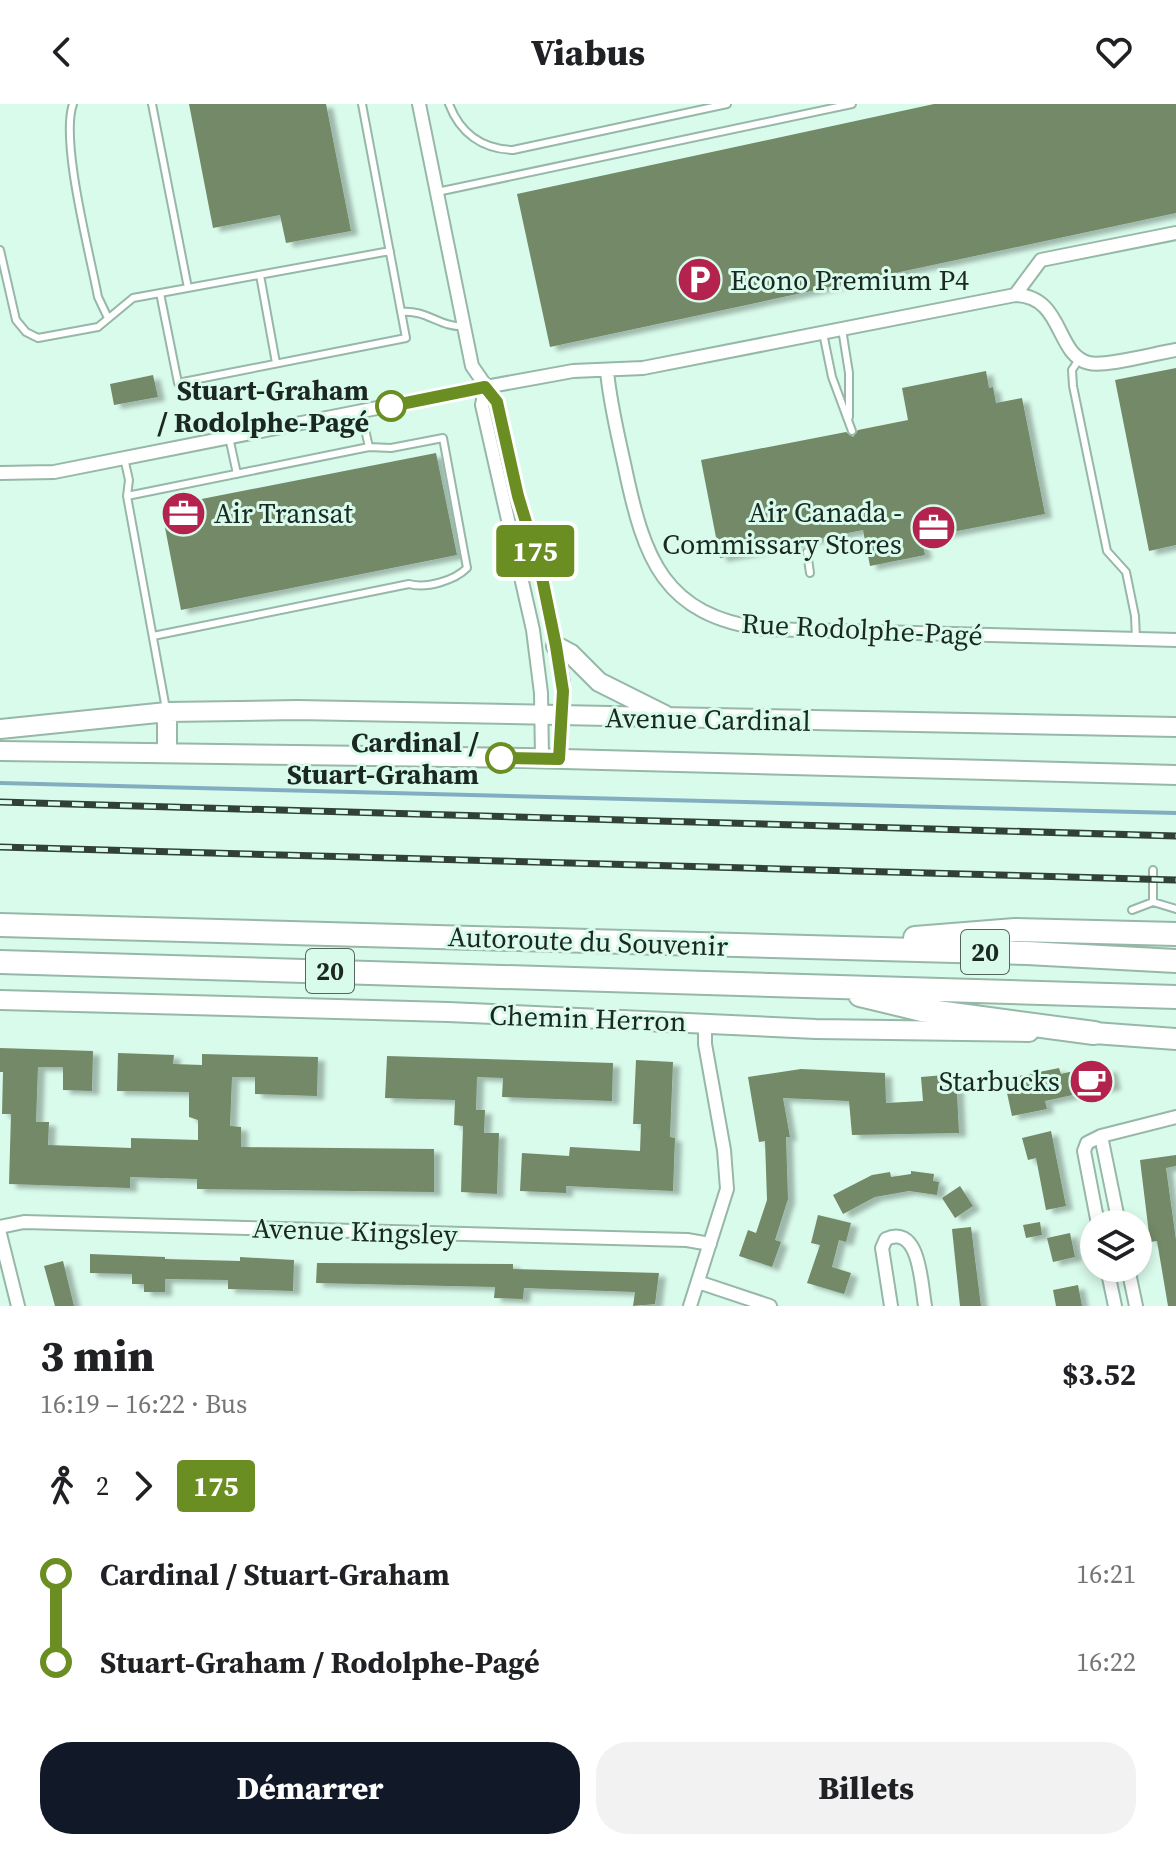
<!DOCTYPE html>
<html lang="fr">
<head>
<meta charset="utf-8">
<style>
	body { margin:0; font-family:"Source Serif 4",serif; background:#f2f2f2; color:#202124; height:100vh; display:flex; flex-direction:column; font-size:30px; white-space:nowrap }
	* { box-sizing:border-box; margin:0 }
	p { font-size:26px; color:#757577 }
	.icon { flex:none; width:44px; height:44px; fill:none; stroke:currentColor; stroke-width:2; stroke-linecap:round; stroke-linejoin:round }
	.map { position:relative; height:1202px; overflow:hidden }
	.details { display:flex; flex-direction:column; background:#fff; flex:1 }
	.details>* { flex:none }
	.badge { padding:0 16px; border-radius:6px; font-size:28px; line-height:52px }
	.buttons { position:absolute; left:1080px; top:1106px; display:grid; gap:16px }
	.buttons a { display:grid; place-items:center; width:72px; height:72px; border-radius:50%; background:#fff; box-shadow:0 4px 12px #0003; font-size:40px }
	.map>.badge { position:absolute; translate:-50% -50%; box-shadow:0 0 0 4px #fff }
	.legs { display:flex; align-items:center; gap:12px; height:88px; padding:0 40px; font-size:26px }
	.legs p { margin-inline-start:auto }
	.headline { display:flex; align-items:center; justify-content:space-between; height:136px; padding:0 40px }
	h1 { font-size:44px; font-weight:800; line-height:60px }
	.action { display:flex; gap:16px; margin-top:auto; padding:16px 40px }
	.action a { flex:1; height:92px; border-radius:32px; background:#111827; color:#fff; font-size:32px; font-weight:800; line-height:92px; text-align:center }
	.action a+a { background:#f2f2f2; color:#202124 }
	ul { padding:0 40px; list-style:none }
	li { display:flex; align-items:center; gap:28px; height:88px; font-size:30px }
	li i { display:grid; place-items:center; width:12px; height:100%; margin:0 10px; background:currentColor }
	li i::after { content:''; width:20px; height:20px; margin:-10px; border:6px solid; border-radius:50%; background:#fff }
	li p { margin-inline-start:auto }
	li:first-child i { background:linear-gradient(#0000 50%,currentColor 0) }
	li:last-child i { background:linear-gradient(currentColor 50%,#0000 0) }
	header { display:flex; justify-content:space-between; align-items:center; height:104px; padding:0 40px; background:#fff; font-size:36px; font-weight:800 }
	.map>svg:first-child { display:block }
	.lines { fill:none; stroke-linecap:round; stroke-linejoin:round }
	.stream { stroke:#83aec2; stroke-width:4 }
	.building { fill:#738968; filter:url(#shadow) }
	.service-casing { stroke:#97b7a8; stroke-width:10 }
	.minor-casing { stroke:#97b7a8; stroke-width:16 }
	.secondary-casing { stroke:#97b7a8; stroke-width:22 }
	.primary-casing { stroke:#97b7a8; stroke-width:24 }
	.motorway-casing { stroke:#97b7a8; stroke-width:26 }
	.service { stroke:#fff; stroke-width:6 }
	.minor { stroke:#fff; stroke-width:12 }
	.secondary { stroke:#fff; stroke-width:18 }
	.primary { stroke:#fff; stroke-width:20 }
	.motorway { stroke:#fff; stroke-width:22 }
	.rail-casing { stroke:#314039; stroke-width:7 }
	.rail { stroke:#d9fbeb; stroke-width:4; stroke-dasharray:12; stroke-linecap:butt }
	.line-1-casing { stroke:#fff; stroke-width:18 }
	.line-1 { stroke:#6b8e23; stroke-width:12 }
	.stop-1-dot { fill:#fff; stroke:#6b8e23; stroke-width:4 }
	.labels { text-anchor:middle; stroke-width:6; stroke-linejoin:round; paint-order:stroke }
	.shield { fill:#d9fbeb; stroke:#54675e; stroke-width:2 }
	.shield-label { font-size:26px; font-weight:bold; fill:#1b2722 }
	.poi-label { font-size:28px; fill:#1b2722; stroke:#d9fbeb; text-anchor:start }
	.stop-label { font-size:28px; font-weight:bold; fill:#1b2722; stroke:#d9fbeb; text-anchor:end }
	.street-label { font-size:28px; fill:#1b2722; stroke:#d9fbeb }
</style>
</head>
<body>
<header><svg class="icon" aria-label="back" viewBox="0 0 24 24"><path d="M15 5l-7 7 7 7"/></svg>Viabus<svg class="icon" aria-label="heart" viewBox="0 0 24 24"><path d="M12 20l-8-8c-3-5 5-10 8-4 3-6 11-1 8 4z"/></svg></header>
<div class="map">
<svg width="1176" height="1202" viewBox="0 0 1176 1202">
	<defs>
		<filter id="shadow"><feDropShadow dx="7" dy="4" stdDeviation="2" flood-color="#0004"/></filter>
	</defs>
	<rect width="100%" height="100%" fill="#d9fbeb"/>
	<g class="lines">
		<path class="stream" d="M 0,679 L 1176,709"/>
	</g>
	<path class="building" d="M 189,0 L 326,0 L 351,127 L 286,139 L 280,111 L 213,124 Z
		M 934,0 L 1176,0 L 1176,109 L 550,243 L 517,90 Z
		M 1176,264 L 1176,441 L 1149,447 L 1115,276 Z
		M 986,267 L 989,284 L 993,283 L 996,299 L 1022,294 L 1045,410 L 921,434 L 925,451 L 870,462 L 863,426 L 720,454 L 701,356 L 846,328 L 853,333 L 858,326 L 908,316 L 902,284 Z
		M 153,271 L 158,293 L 114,301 L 110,280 Z
		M 436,349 L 457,451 L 181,506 L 161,403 Z
		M 0,944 L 93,947 L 92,987 L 63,986 L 63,963 L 38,963 L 36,1018 L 49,1018 L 48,1041 L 131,1044 L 131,1034 L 198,1036 L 198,1016 L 189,1013 L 189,988 L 117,987 L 118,949 L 174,951 L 173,960 L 202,961 L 202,950 L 318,953 L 317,992 L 255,990 L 255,973 L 232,973 L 230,1022 L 241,1023 L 241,1043 L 434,1045 L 434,1088 L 197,1085 L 197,1075 L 130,1073 L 130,1084 L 9,1080 L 11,1010 L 2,1010 L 3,968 L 0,968 Z
		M 387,952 L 613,959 L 612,997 L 502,993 L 503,974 L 477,973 L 476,1006 L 485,1006 L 484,1029 L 499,1029 L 497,1090 L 461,1088 L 463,1022 L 454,1021 L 455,996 L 385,994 Z
		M 636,956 L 673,958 L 670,1033 L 675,1034 L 673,1087 L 566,1082 L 566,1089 L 520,1087 L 522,1049 L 569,1052 L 570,1043 L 640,1047 L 641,1020 L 633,1020 Z
		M 1095,962 L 1096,967 L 1110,964 L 1114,982 L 1045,997 L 1047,1005 L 1012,1012 L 1004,975 L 1059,964 L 1061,970 Z
		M 801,965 L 885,969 L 886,999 L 923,997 L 921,973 L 956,970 L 959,1029 L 852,1031 L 849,997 L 783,994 L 790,1033 L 786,1033 L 788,1095 L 775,1136 L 781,1138 L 772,1163 L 739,1152 L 748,1126 L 756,1129 L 767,1096 L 765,1037 L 759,1038 L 748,973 Z
		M 1051,1027 L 1066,1102 L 1046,1106 L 1036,1054 L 1028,1056 L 1022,1034 Z
		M 1176,1051 L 1176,1062 L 1166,1064 L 1176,1136 L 1176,1202 L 1168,1202 L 1157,1137 L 1150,1138 L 1140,1056 Z
		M 911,1067 L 934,1070 L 933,1077 L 939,1078 L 937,1091 L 909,1087 L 875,1093 L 843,1110 L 833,1091 L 872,1071 L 890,1068 L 891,1073 L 911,1070 Z
		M 960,1082 L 973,1102 L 955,1114 L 942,1094 Z
		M 818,1111 L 851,1119 L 846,1138 L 839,1136 L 832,1163 L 851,1169 L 844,1190 L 807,1179 L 820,1141 L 811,1139 Z
		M 1040,1118 L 1042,1131 L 1026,1134 L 1023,1121 Z
		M 971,1123 L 981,1202 L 960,1202 L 952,1125 Z
		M 1070,1129 L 1075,1153 L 1053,1158 L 1047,1134 Z
		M 90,1150 L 165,1153 L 165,1155 L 240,1157 L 240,1153 L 294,1156 L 293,1187 L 228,1185 L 228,1176 L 165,1175 L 165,1188 L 144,1188 L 144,1180 L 132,1180 L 132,1170 L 90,1169 Z
		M 63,1157 L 74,1202 L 55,1202 L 44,1162 Z
		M 317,1159 L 513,1160 L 513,1165 L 659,1169 L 655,1200 L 633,1202 L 635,1188 L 524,1184 L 523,1195 L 494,1194 L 495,1183 L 316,1179 Z
		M 1078,1181 L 1082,1202 L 1056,1202 L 1053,1186 Z"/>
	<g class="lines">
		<defs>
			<path id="service" d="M 73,0 C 60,37 90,150 98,193 L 108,214
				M 152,0 L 188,184
				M 449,0 C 460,29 482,45 513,46 L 727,0
				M 437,88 L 852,0
				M 0,146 L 16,216 L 26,228 L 38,234 L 98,223 L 133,194 L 390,147
				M 260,171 L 276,259
				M 160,189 L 178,279 L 406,234 L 362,0
				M 401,208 C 426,205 441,224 463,222
				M 842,225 L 849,269 L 849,313
				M 823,229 L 832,273 L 852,327
				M 1080,254 L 1072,266 L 1073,282 L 1107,447 L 1126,468 L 1135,512 L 1136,535
				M 229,333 L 237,370
				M 124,354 L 129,376 L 127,392 L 166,605
				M 127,392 L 369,343 L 361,308
				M 807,448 L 810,469
				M 153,532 L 409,480 C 427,485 455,476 467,464 L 443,334 L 391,344 L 369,343
				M 1153,766 L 1153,798
				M 1132,806 L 1153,798 L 1176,805"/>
			<path id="minor" d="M 419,0 L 472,262 L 497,298 L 518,392 L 544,481 L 563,578 L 559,655
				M 1015,191 L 1041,156 L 1176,129
				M 607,267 C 610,300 618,331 625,364 C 644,454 663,512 765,525 L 1176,536
				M 485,283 L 482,301 L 533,526 L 541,589 L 542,655
				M 0,369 L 54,368 L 458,288 L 573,267 L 643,264 L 1015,191 C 1064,192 1055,251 1089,259 C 1106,263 1156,249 1176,246
				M 1101,1032 L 1119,1120
				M 1098,1120 L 1084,1047 L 1087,1039 L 1101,1032 L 1176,1013
				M 0,1123 L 24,1118 L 687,1136 L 710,1140
				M 0,1130 L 18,1202
				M 1107,1164 L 1115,1202
				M 1128,1164 L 1136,1202
				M 698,1178 L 770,1202
				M 690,1202 L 727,1085 L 724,1046 L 705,940 L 705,919
				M 891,1202 L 882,1144 L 886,1135 C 920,1120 921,1179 925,1202"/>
			<path id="secondary" d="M 556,542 L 571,550 L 599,578 L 665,611
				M 167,608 L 167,648
				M 0,625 L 167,608 L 297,606 L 1176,623
				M 0,647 L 526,654 L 1176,671
				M 0,896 L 448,908 L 816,925 L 1029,928"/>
			<path id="primary" d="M 1094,929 L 1176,935"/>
			<path id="motorway" d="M 0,821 L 1027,849 L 1176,857
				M 915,834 L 1015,826 L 1176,830
				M 0,858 L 1176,893
				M 860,891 L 922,906 L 1094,929"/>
		</defs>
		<use href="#service" class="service-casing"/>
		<use href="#minor" class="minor-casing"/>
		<use href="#secondary" class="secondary-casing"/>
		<use href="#primary" class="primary-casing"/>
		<use href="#motorway" class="motorway-casing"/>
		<use href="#service" class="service"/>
		<use href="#minor" class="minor"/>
		<use href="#secondary" class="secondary"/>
		<use href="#primary" class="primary"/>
		<use href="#motorway" class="motorway"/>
		<defs>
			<path id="rail" d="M 0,698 L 1176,732
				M 0,743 L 1176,776"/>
		</defs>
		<use href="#rail" class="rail-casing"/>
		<use href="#rail" class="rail"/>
	</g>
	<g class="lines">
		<defs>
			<path id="line-1" d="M 391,302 L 485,283 L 497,298 L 518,392 L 540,464 L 556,542 L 563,587 L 559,655 L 501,654"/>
		</defs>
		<use href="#line-1" class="line-1-casing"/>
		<use href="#line-1" class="line-1"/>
	</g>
	<defs>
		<symbol id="parking-disc" viewBox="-11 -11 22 22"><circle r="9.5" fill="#b4234d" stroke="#d9fbeb"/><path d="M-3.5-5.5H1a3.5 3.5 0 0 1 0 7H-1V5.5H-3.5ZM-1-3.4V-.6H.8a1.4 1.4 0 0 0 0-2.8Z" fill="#fff"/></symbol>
		<symbol id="office-disc" viewBox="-11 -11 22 22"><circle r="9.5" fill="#b4234d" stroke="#d9fbeb"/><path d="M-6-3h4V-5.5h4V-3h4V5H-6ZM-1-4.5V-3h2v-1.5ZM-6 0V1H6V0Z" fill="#fff"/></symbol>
		<symbol id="cafe-disc" viewBox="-11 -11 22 22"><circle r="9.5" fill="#b4234d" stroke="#d9fbeb"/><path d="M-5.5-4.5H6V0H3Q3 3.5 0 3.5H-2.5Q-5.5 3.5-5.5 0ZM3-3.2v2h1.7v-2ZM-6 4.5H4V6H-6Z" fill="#fff"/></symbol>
	</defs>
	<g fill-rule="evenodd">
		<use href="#parking-disc" x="674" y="150" width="51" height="51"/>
		<use href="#office-disc" x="158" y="384" width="51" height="51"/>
		<use href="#office-disc" x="908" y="398" width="51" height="51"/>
		<use href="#cafe-disc" x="1066" y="952" width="51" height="51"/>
	</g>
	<g class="stop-1-dot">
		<circle cx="391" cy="302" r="14"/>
		<circle cx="501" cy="654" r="14"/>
	</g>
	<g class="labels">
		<g class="shield">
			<rect x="961" y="826" width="48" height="44" rx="6"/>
			<rect x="306" y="845" width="48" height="44" rx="6"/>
		</g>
		<g class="shield-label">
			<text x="985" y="857">20</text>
			<text x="330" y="876">20</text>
		</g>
		<g class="poi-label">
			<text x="730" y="186">Econo Premium P4</text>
			<text x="902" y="418" text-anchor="end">Air Canada -<tspan x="902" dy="32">Commissary Stores</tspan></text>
			<text x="214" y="419">Air Transat</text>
			<text x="1060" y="987" text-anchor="end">Starbucks</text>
		</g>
		<g class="stop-label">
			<text x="369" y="296">Stuart-Graham<tspan x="369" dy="32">/ Rodolphe-Pagé</tspan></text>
			<text x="479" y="648">Cardinal /<tspan x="479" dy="32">Stuart-Graham</tspan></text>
		</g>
		<g class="street-label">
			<text transform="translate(862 525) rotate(3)" y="10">Rue Rodolphe-Pagé</text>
			<text transform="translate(708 615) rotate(1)" y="10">Avenue Cardinal</text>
			<text transform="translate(588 837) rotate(2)" y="10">Autoroute du Souvenir</text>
			<text transform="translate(588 914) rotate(2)" y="10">Chemin Herron</text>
			<text transform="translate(355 1127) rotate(2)" y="10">Avenue Kingsley</text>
		</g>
	</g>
</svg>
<div class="buttons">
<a><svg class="icon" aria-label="layers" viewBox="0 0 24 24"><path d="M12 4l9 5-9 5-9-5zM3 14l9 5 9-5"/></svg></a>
</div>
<b class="badge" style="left:535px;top:447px;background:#6b8e23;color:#fff">175</b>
</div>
<section class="details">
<div class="headline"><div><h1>3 min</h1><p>16:19 – 16:22 · Bus</p></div><b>$3.52</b></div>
<div class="legs"><svg class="icon" aria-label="walk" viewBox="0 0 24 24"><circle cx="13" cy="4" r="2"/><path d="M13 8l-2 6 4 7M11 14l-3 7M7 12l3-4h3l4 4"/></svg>2<svg class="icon" aria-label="forward" viewBox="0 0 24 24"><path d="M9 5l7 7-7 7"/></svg><b class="badge" style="background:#6b8e23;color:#fff">175</b></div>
<ul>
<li><i style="color:#6b8e23"></i><b>Cardinal / Stuart-Graham</b><p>16:21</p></li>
<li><i style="color:#6b8e23"></i><b>Stuart-Graham / Rodolphe-Pagé</b><p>16:22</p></li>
</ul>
<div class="action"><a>Démarrer</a><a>Billets</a></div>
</section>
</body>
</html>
